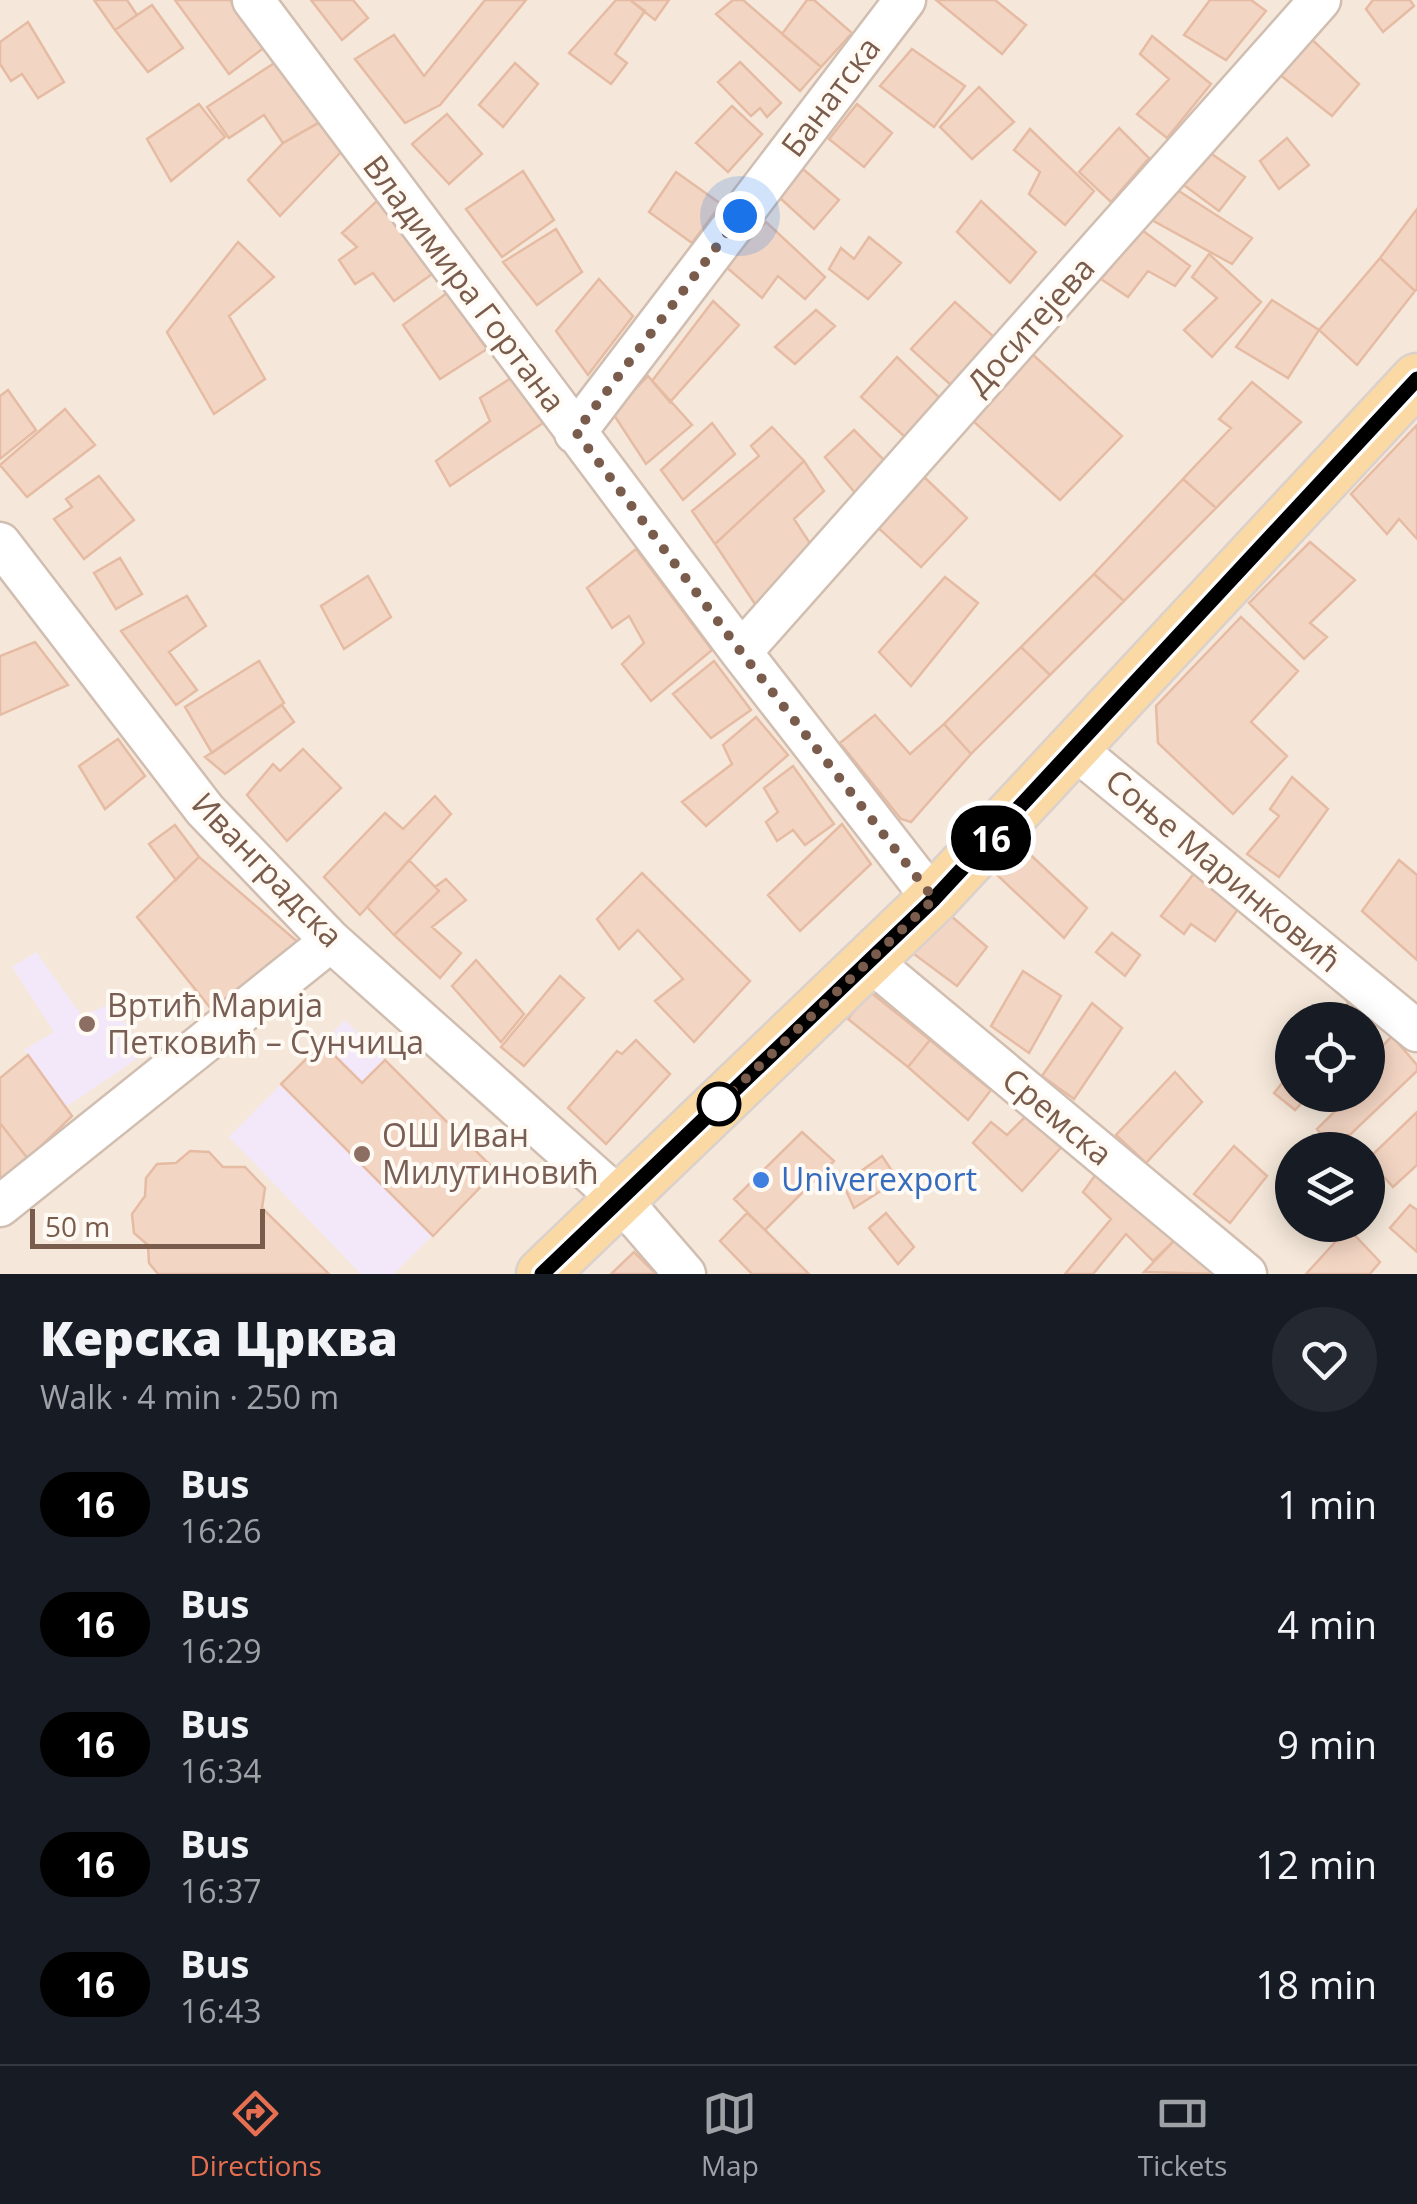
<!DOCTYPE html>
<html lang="en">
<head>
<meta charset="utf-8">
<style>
	body { margin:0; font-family:"Open Sans",sans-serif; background:#242831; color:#f1f3f6; height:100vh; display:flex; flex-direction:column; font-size:38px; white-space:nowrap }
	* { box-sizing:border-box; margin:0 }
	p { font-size:32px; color:#9ea1a6 }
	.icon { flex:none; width:55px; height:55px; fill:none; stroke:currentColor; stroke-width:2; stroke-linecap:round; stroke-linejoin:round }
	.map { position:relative; height:1274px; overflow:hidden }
	.sheet { display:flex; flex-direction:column; background:#171b24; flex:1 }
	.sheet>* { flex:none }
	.badge { padding:0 20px; border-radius:32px; font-size:35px; line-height:65px }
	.tools { position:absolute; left:1275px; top:1002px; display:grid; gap:20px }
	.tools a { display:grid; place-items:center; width:110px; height:110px; border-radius:50%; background:#171b24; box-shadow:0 5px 25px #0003; font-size:50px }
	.scale { position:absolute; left:30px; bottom:25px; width:235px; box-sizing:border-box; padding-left:10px; border:5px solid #7a5c4d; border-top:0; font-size:28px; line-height:35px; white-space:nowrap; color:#7a5c4d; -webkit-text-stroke:8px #fffaf3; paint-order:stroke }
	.you { position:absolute; width:50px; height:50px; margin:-25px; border:8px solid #fff; border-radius:50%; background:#1a73e8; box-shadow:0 0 0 15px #1a73e833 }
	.map>.badge { position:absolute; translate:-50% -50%; box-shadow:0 0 0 5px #fff }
	.round { display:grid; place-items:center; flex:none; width:105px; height:105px; border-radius:52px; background:#242831 }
	.overview { display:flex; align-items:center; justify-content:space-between; height:170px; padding:0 40px }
	h1 { font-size:48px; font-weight:800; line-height:75px }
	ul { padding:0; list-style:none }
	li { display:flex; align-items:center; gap:30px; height:120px; padding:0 40px }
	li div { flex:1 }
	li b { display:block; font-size:38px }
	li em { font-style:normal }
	li .badge { min-width:110px; font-weight:700; text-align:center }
	.menu { display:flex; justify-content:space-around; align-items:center; height:140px; border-top:2px solid #363941; background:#171b24; font-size:28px; color:#9ea1a6 }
	.menu a { display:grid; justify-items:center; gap:5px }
	.menu .current { color:#e76f51 }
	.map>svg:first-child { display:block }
	.residential { fill:#f5e8da; fill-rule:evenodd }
	.education { fill:#f3e8fa }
	.building { fill:#f3d5c3; stroke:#e6bba3; stroke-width:2.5 }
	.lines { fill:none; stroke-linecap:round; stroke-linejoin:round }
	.minor-casing { stroke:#d1beb0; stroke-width:45 }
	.major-casing { stroke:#dad1cd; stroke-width:55 }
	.minor { stroke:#fff; stroke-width:40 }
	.major { stroke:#fbd9a5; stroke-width:50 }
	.line-casing { stroke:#fff; stroke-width:22 }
	.line { stroke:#000; stroke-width:15 }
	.walk { stroke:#7a5c4d; stroke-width:10; stroke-dasharray:0 18 }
	.education-dot { fill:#8d6e63; stroke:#fffaf3; stroke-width:4 }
	.stop-dot { fill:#fff; stroke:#000; stroke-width:5 }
	.shop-dot { fill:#3f7fe0; stroke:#fffaf3; stroke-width:4 }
	.labels { text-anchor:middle; stroke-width:8; stroke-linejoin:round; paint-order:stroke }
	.street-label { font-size:32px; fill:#7a5c4d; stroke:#fffaf3 }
	.education-label { font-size:32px; fill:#785e54; stroke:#fffaf3; text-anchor:start }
	.shop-label { font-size:32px; fill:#366cbe; stroke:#fffaf3; text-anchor:start }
</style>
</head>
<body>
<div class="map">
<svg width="1417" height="1274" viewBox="0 0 1417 1274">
	<rect width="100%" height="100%" fill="#fdf6ec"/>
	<path class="residential" d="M 0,0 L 1417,0 L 1417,1274 L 0,1274 ZM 1292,1020 L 1368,1020 L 1368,1095 L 1292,1095 ZM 1292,1150 L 1368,1150 L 1368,1225 L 1292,1225 Z"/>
	<path class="education" d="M 36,952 L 82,1016 L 112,1003 L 145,1053 L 66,1107 L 24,1050 L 54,1032 L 12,967 Z
		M 345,1020 L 496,1171 L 394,1274 L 361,1274 L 229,1137 Z"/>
	<path class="building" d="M 94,0 L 127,0 L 137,15 L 115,30 Z
		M 175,0 L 230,0 L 265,47 L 229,74 Z
		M 311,0 L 353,0 L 368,18 L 342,40 Z
		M 485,0 L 526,0 L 440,105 L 405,123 L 355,59 L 394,35 L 424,76 Z
		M 616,0 L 630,0 L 645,11 L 615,54 L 627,63 L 611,84 L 569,53 Z
		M 630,0 L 669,0 L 655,20 Z
		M 733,0 L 743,0 L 821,67 L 800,91 L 716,14 Z
		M 807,0 L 814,0 L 852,33 L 821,67 L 782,34 Z
		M 936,0 L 995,0 L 1026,25 L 1002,54 Z
		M 1210,0 L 1251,0 L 1266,11 L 1226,60 L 1184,35 Z
		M 1373,0 L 1410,0 L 1414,6 L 1383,32 L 1366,9 Z
		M 152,5 L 183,48 L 148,72 L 115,30 Z
		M 28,22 L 64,82 L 38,98 L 22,74 L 11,81 L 0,64 L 0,42 Z
		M 1303,31 L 1359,84 L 1332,116 L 1270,67 Z
		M 1152,36 L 1211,84 L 1167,138 L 1137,114 L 1169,79 L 1140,54 Z
		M 912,49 L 965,86 L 934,127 L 880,86 Z
		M 276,62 L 320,122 L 283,143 L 264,115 L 229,138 L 207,107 Z
		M 740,62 L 781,103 L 767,117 L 760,108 L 751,116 L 718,82 Z
		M 515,63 L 538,84 L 503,127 L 479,105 Z
		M 979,87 L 1014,122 L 972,159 L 940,127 Z
		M 199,104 L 225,137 L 171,181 L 147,139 Z
		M 857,104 L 892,133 L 864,167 L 829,139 Z
		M 732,106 L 762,134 L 728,172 L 696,143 Z
		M 447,114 L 482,154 L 449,184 L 412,144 Z
		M 320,122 L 342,151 L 280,216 L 248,180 L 283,143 Z
		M 1119,128 L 1149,158 L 1111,202 L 1079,172 Z
		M 1030,129 L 1094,191 L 1065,225 L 1029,194 L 1040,172 L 1014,150 Z
		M 1287,138 L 1309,165 L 1279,189 L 1260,161 Z
		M 1206,150 L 1245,177 L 1219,211 L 1181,183 Z
		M 803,169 L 839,200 L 814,229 L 780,198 Z
		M 523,171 L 554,220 L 502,257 L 466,209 Z
		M 676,172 L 721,204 L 692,243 L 649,212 Z
		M 1171,186 L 1252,238 L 1232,264 L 1150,219 Z
		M 377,201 L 435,272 L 394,301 L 373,273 L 355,284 L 339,260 L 357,247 L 342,233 Z
		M 981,201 L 1036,252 L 1010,283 L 957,232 Z
		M 1417,209 L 1417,289 L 1415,291 L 1380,258 Z
		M 766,222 L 825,277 L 805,299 L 778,276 L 762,298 L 725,266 Z
		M 556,229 L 582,272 L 537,305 L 503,262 Z
		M 1142,230 L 1190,266 L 1175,286 L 1148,271 L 1128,297 L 1101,279 Z
		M 869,237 L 901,263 L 868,299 L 829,269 L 841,248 L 854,259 Z
		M 238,242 L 274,277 L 229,316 L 265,379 L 214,414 L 167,332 Z
		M 1209,254 L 1261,302 L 1212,357 L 1184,330 L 1217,298 L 1192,277 Z
		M 1380,258 L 1415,291 L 1357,365 L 1319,330 Z
		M 599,279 L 633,316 L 588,375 L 556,331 Z
		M 447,293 L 487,349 L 440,379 L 403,325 Z
		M 1272,300 L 1319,330 L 1288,378 L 1236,347 Z
		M 713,301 L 739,325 L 670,402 L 652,381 Z
		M 955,302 L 994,337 L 952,386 L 911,349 Z
		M 816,310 L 835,326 L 795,364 L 775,347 Z
		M 1030,352 L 1122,436 L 1060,500 L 973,421 Z
		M 897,357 L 942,400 L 905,437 L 861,397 Z
		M 648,376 L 692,425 L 646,464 L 612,412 Z
		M 511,378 L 543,423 L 450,486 L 436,461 L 490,421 L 480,398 Z
		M 1252,382 L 1301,422 L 1216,508 L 1183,479 L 1231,428 L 1219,419 Z
		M 8,390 L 36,430 L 0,459 L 0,396 Z
		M 65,409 L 95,445 L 27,497 L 0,465 Z
		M 712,423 L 735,454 L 683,500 L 661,470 Z
		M 1417,425 L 1417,539 L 1399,519 L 1387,534 L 1351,494 Z
		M 772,427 L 804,461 L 715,544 L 692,511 L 759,456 L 751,446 Z
		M 854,430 L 892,468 L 861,500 L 825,457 Z
		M 804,461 L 824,491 L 794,519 L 817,554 L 759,610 L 715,544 Z
		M 921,474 L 967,518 L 921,567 L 875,525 Z
		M 99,476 L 134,520 L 84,559 L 54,519 L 72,507 L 66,499 Z
		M 1183,479 L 1216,508 L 1124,601 L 1094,574 Z
		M 1310,542 L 1355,580 L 1310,623 L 1327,637 L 1304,659 L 1249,603 Z
		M 636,549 L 712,650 L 651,701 L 622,664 L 644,643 L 629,616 L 612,628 L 587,588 Z
		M 120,558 L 142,594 L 116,609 L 94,573 Z
		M 1094,574 L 1124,601 L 1050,675 L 1021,647 Z
		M 368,576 L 391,617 L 344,649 L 321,606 Z
		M 945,577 L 978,603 L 911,686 L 879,652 Z
		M 187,596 L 206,626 L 169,652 L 197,690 L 176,705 L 121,631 Z
		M 1241,617 L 1298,671 L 1251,722 L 1287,756 L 1233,814 L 1158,743 L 1156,706 Z
		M 35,642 L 68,685 L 0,715 L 0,656 Z
		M 1021,647 L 1050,675 L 971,754 L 944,724 Z
		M 259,661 L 284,703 L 212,753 L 185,707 Z
		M 714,661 L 751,710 L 711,738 L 673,694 Z
		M 282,705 L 294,722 L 225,774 L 205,757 Z
		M 875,715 L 910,754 L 944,724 L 971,754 L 911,822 L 901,819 L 840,743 Z
		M 756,717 L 788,755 L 706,826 L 682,802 L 732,764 L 723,745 Z
		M 118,739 L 145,776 L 105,809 L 79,766 Z
		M 303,749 L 341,788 L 287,841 L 247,795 L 273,764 L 280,771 Z
		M 793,766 L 834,824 L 805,845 L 793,830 L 777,841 L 766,822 L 778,812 L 764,788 Z
		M 1292,777 L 1328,809 L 1279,877 L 1247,854 L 1279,816 L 1270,809 Z
		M 435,796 L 451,814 L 360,915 L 324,877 L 385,813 L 403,829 Z
		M 842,824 L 871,864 L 800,931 L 768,895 Z
		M 175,825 L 199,857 L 176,880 L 149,844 Z
		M 1019,844 L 1087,908 L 1064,938 L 995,873 Z
		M 199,857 L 300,944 L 216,1015 L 137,917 Z
		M 409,860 L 439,891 L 394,935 L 367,907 Z
		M 1399,860 L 1417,875 L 1417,960 L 1362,911 Z
		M 1195,872 L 1241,905 L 1215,941 L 1191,924 L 1184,934 L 1161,916 Z
		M 642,873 L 750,981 L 694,1042 L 655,1001 L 683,979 L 638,930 L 619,949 L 597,919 Z
		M 446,879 L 466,900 L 432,927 L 461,953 L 440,978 L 394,935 L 439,891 L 435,887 Z
		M 943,909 L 987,947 L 957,986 L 910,951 Z
		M 1112,933 L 1140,955 L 1125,976 L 1096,952 Z
		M 476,960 L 524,1014 L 501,1042 L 452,986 Z
		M 1023,971 L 1061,996 L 1029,1053 L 991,1026 Z
		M 560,976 L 584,998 L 524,1066 L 501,1047 Z
		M 869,991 L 930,1040 L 908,1067 L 848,1019 Z
		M 1355,996 L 1381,1020 L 1368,1034 L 1368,1020 L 1331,1020 Z
		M 1092,1003 L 1122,1028 L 1074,1099 L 1042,1076 Z
		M 1392,1036 L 1417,1065 L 1417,1071 L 1334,1150 L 1317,1129 L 1351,1095 L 1368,1095 L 1368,1062 Z
		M 636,1040 L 670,1074 L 606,1144 L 568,1108 L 617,1051 L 622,1054 Z
		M 930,1040 L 991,1090 L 968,1120 L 908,1067 Z
		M 322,1043 L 362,1083 L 385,1060 L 496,1171 L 433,1236 L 281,1084 Z
		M 28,1055 L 72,1116 L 28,1159 L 0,1123 L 0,1078 Z
		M 1292,1071 L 1292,1095 L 1309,1095 L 1295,1110 L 1274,1093 Z
		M 1175,1072 L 1202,1102 L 1146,1163 L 1116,1135 Z
		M 1030,1112 L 1067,1141 L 1022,1191 L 973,1143 L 991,1122 L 1007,1135 Z
		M 1417,1112 L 1417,1165 L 1393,1187 L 1368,1159 Z
		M 0,1123 L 28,1159 L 0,1180 Z
		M 802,1132 L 834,1161 L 765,1230 L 734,1199 Z
		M 1234,1146 L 1267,1176 L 1230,1223 L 1194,1194 Z
		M 190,1151 L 209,1152 L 223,1167 L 245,1167 L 265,1188 L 262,1208 L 329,1274 L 158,1274 L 149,1263 L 148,1245 L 134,1233 L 132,1214 L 145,1196 L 146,1178 L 157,1164 L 176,1163 Z
		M 882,1156 L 898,1180 L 854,1208 L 843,1184 Z
		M 1096,1174 L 1178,1237 L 1153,1261 L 1126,1234 L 1093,1274 L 1065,1274 L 1111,1219 L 1083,1192 Z
		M 1410,1205 L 1417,1210 L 1417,1252 L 1390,1228 Z
		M 747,1213 L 765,1230 L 809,1274 L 752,1274 L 720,1241 Z
		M 886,1213 L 914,1247 L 898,1264 L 869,1228 Z
		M 1348,1228 L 1380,1262 L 1370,1274 L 1306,1274 Z
		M 1178,1237 L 1218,1274 L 1144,1272 Z
		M 634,1252 L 656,1274 L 611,1274 Z"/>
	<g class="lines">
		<defs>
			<path id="minor" d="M 253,0 L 741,652 L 933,899
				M 575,433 L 905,0
				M 0,543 L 205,810 L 331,941 L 620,1199 L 685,1274
				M 741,652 L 1320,0
				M 1075,749 L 1417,1031
				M 869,960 L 1246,1274
				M 0,1206 L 331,941"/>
			<path id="major" d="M 542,1274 L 933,899 L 1417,379"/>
		</defs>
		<use href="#minor" class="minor-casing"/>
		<use href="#major" class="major-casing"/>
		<use href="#minor" class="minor"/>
		<use href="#major" class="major"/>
	</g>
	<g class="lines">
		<defs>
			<path id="line" d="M 542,1274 L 934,899 L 1417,379"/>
		</defs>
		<use href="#line" class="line-casing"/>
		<use href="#line" class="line"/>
		<path class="walk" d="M 719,1104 L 713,1110 L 934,899 L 741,652 L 576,432 L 740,216"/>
	</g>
	<g class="education-dot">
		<circle cx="87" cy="1024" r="10"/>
		<circle cx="362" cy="1154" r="10"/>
	</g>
	<circle class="stop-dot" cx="719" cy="1104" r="20"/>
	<circle class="shop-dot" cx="761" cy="1180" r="10"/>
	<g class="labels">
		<g class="street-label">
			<text transform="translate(831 97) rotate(-53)" y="11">Банатска</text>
			<text transform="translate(464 284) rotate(53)" y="11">Владимира Гортана</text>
			<text transform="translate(1031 326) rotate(-48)" y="11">Доситејева</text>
			<text transform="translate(267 870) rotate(46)" y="11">Иванградска</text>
			<text transform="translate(1223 871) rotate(40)" y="11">Соње Маринковић</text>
			<text transform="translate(1057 1117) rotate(40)" y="11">Сремска</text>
		</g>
		<g class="education-label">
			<text x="107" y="1017">Вртић Марија<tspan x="107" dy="37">Петковић – Сунчица</tspan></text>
			<text x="382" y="1147">ОШ Иван<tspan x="382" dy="37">Милутиновић</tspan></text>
		</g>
		<g class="shop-label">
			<text x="781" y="1191">Univerexport</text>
		</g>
	</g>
</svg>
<div class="tools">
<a><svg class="icon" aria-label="locate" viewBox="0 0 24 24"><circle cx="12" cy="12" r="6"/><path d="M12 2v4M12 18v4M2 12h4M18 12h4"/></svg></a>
<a><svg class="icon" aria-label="layers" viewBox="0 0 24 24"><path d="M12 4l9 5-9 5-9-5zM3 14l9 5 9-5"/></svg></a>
</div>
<div class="scale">50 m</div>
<div class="you" style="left:740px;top:216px"></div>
<b class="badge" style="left:991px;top:838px;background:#000;color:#fff">16</b>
</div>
<section class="sheet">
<div class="overview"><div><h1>Керска Црква</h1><p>Walk · 4 min · 250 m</p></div><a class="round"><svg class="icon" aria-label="heart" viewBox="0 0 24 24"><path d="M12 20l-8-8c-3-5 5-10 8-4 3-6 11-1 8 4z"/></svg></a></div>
<ul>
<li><span class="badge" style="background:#000;color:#fff">16</span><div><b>Bus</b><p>16:26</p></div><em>1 min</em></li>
<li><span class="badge" style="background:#000;color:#fff">16</span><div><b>Bus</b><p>16:29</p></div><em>4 min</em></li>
<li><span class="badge" style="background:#000;color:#fff">16</span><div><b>Bus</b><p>16:34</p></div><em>9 min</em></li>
<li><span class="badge" style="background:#000;color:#fff">16</span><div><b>Bus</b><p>16:37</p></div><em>12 min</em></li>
<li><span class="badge" style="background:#000;color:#fff">16</span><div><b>Bus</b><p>16:43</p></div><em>18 min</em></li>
</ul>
</section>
<nav class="menu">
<a class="current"><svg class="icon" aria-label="directions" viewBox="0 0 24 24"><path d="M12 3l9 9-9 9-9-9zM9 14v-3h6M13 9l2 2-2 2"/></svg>Directions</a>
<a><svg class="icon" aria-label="map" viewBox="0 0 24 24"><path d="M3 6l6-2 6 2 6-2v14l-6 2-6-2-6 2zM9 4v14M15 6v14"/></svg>Map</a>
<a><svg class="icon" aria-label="tickets" viewBox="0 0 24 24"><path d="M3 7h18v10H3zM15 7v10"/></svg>Tickets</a>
</nav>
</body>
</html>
